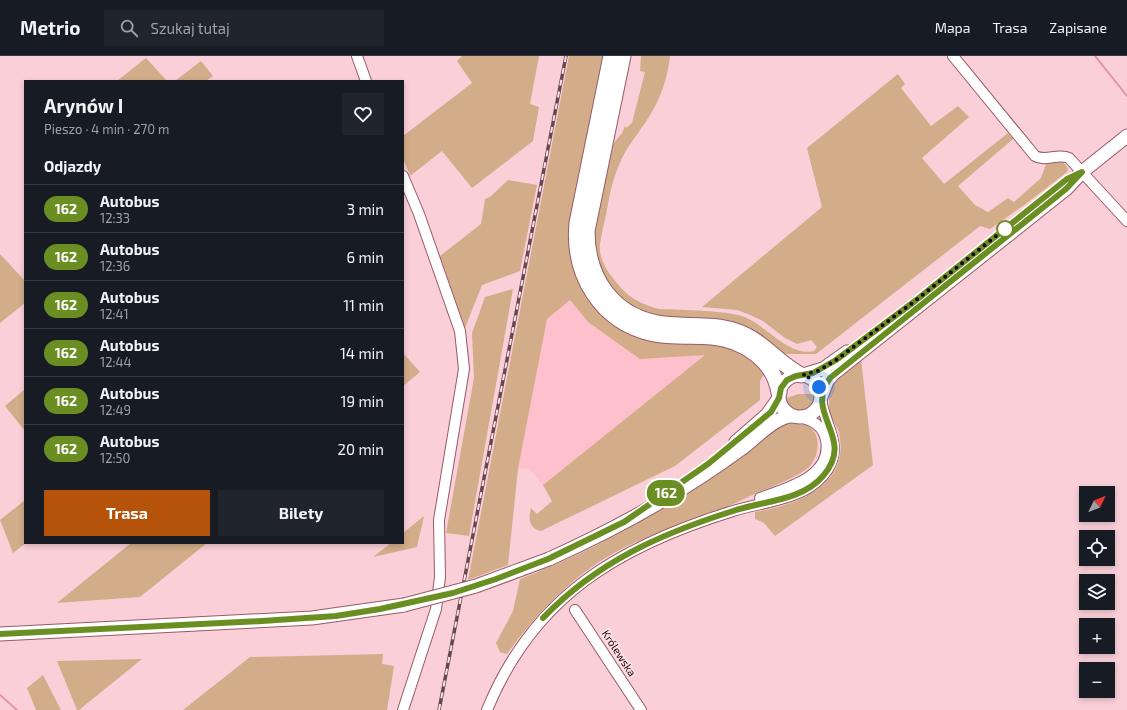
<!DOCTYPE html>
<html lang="pl">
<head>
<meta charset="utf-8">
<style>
	body { margin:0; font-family:"Exo 2",sans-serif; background:#20242c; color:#f1f3f6; height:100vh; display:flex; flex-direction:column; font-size:15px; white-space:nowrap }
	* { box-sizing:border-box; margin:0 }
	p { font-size:13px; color:#9ea1a6 }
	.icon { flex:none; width:22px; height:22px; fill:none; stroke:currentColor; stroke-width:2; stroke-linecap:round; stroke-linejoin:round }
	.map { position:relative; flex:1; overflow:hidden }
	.sheet { position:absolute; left:24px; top:24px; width:380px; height:464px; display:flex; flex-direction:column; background:#171b24; border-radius:0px; box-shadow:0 2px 6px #0003 }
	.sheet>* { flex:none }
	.badge { padding:0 8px; border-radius:13px; font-size:14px; line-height:26px }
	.needle { width:26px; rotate:47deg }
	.buttons { position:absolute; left:1079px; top:430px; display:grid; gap:8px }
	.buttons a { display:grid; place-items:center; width:36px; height:36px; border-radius:0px; background:#171b24; box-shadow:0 2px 6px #0003; font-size:20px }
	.you { position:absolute; width:20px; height:20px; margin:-10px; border:3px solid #fff; border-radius:50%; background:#1a73e8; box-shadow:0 0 0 6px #1a73e833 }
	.map>.badge { position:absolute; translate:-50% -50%; box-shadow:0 0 0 2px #fff }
	h2 { padding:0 20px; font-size:15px; line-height:36px }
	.round { display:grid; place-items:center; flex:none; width:42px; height:42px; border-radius:0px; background:#20242c }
	.headline { display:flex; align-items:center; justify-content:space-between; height:68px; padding:0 20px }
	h1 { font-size:19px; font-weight:700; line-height:30px }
	.cta { display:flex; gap:8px; margin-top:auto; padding:8px 20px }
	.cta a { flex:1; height:46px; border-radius:0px; background:#b45309; color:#fff; font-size:16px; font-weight:700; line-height:46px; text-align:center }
	.cta a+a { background:#20242c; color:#f1f3f6 }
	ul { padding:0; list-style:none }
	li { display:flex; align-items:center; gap:12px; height:48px; padding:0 20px; border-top:1px solid #363941 }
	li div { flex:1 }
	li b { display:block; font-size:15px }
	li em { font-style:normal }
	li .badge { min-width:44px; font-weight:700; text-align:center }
	header { display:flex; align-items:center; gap:24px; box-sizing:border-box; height:56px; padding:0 20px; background:#171b24; border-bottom:1px solid #363941 }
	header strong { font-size:19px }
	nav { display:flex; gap:22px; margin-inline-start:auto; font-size:14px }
	.search { width:280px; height:36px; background:#20242c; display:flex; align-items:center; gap:10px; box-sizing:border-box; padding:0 14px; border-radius:0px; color:#9ea1a6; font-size:15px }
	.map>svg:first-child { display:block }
	.built { fill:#ffc0ce }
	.green { fill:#d3ad8a }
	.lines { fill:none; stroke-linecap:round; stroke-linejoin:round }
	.stream { stroke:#e394a7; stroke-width:2 }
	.minor-casing { stroke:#975a69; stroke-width:12 }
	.major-casing { stroke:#975a69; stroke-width:15 }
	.highway-casing { stroke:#975a69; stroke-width:17 }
	.minor { stroke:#fff; stroke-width:10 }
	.major { stroke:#fff; stroke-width:13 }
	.highway { stroke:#fff; stroke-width:15 }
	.rail-casing { stroke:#65484f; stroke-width:3.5 }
	.rail { stroke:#fee0e6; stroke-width:2; stroke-dasharray:6; stroke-linecap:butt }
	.major-bridge-casing { stroke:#975a69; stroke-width:15; stroke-linecap:butt }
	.major-bridge { stroke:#fff; stroke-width:13 }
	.line-casing { stroke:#fff; stroke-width:9 }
	.line { stroke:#6b8e23; stroke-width:6 }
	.walk { stroke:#1c060c; stroke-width:4; stroke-dasharray:0 7.2 }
	.stop-dot { fill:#fff; stroke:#6b8e23; stroke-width:2 }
	.labels { text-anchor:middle; stroke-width:4; stroke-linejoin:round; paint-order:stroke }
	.street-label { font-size:11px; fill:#1c060c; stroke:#fee0e6 }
</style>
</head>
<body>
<header>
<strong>Metrio</strong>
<div class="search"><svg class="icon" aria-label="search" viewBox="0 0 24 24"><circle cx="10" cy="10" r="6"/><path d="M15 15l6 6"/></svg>Szukaj tutaj</div>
<nav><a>Mapa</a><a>Trasa</a><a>Zapisane</a></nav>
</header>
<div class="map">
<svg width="1127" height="654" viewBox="0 0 1127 654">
	<rect width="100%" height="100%" fill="#facfd8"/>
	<path class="built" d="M 570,244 L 588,266 L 705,299 L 543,429 L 529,412 L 518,413 L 547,263 Z"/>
	<path class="green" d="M 462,0 L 539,0 L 530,48 L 539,51 L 533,85 L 472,132 L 442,95 L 410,120 L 403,102 L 403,80 L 472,27 L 457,5 Z
		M 569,0 L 605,0 L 584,233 L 698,285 L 738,293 L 766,315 L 760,325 L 760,344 L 675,410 L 541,475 C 529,473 528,462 531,452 L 537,458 L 552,445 L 543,429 L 705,299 L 640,303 L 588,266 L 570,244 L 547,263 L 518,413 L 508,509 L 468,524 Z
		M 641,0 L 670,0 C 668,18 663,36 654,52 C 644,72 627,88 619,109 C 612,125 609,142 606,159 C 604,168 601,179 600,188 C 599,199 603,208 609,217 C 624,237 633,246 659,253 C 681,254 729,254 747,262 C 768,272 791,301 814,295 L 817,291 L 811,284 L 797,288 L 785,282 L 763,265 L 748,258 L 737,254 L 702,251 L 822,151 L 807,92 L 898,18 L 905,28 L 901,32 L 931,70 L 958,50 L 969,61 L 922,102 L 944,128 L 1008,77 L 1013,83 L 958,130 L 975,149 L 988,156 L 1008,142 L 1014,146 L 1041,122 L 1046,108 L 1063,106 L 1068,112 L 1067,116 L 1027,147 L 990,173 L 980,170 L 816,298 L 784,298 L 646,261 L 611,237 L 590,185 L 609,93 L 622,77 L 625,70 L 626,72 L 632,67 L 645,16 L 640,15 Z
		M 146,2 L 167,25 L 117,25 Z
		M 201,5 L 213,20 L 206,25 L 175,25 Z
		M 508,124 L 537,129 L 520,215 L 482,229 L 465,272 L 440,200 L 481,168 L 485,143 L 490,141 Z
		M 0,198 L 25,225 L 25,247 L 0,267 Z
		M 513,233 L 469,480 L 446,477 L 474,322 L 472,277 L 485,241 Z
		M 403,297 L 420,316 L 403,330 Z
		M 861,303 L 873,409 L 775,480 L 764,467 L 755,463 L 755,456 C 796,449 851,430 839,377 C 838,371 833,366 831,361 C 827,350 830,338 831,327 Z
		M 25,333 L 25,375 L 5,350 Z
		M 798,338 L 816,338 C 814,357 792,360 785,343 Z
		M 791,367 C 797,368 804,368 809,371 C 822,378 819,401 809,411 C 792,425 766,432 746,442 C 711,459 673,470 636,486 C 584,508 540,552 507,598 L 500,596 L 496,587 L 513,555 L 520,523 C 561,507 601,489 638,466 C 685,438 730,405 775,374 L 783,369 Z
		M 25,444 L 26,487 L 13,497 L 0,464 Z
		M 424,460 L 417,491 L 373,501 L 391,487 L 403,487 L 403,477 Z
		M 131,487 L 207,487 L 140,541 L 57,547 Z
		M 383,598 L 382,608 L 394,610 L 387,654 L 183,654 L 250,601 Z
		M 142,603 L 79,654 L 77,654 L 57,605 Z
		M 43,619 L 61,654 L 36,654 L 27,632 Z"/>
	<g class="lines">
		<path class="stream" d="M 1095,0 L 1127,40
			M 0,639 L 17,654"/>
		<defs>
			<path id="minor" d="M 357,0 L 366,25
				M 953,0 L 1035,100 C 1045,106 1058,97 1069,102 L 1127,165
				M 760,442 C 786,432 833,421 826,384 C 823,369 813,365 800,361
				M 575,554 L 641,654
				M 403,654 L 436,553 L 440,521 L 439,464 L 464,313 L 460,275 L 419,158 L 403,120
				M 487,654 C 534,539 620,490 733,455 C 764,445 809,444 828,413 C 843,388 825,369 821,344"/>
			<path id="major" d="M 803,319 L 823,313 L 847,296
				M779 340a21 21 0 1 1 42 0a21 21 0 1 1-42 0Z
				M 821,341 L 827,325 L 833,318 L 1066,133 L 1082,116 L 1127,80
				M 736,386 L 767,359 L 779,342
				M 549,503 C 616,473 681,437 741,393 C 754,384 777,358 794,360
				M 0,578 L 312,562 L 404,549"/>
			<path id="highway" d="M 611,0 L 577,167 C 572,219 601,267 654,278 C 673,282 693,279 712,281 C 743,284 774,304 779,337
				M 623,0 L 587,175 C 587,223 614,262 664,268 C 689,271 713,267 736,275 C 763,284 777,307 801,319"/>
		</defs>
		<use href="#minor" class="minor-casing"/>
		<use href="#major" class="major-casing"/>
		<use href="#highway" class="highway-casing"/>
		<use href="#minor" class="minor"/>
		<use href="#major" class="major"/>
		<use href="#highway" class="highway"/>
		<defs>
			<path id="rail" d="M 439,654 L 566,0"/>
		</defs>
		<use href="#rail" class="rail-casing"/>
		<use href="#rail" class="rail"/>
		<defs>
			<path id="major-bridge" d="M 404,549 L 476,530 L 549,503"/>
		</defs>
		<use href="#major-bridge" class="major-bridge-casing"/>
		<use href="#major-bridge" class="major-bridge"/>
	</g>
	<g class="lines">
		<defs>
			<path id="line" d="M 0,578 L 262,565 L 336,560 L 380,553 L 453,537 L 496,523 L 548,503 L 624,466 L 708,408 L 771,356 L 779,342 L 781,332 L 787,324 L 796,320 L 813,317 L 836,304 L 915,245 L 1067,123 L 1082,116 L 1066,133 L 830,322 C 803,359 857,381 823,420 C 802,445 762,445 733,455 C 660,478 597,506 543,562"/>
		</defs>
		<use href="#line" class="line-casing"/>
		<use href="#line" class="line"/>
		<path class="walk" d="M 819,331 L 812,323 L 803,319 L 818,315 L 836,304 L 915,245 L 1005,173"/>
	</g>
	<circle class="stop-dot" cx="1005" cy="173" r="8"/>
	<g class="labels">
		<g class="street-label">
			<text transform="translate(619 597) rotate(57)" y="4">Królewska</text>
		</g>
	</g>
</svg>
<div class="buttons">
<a><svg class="needle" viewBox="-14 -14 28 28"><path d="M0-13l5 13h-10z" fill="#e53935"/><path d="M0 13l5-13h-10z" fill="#9ea1a6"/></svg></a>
<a><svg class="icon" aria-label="locate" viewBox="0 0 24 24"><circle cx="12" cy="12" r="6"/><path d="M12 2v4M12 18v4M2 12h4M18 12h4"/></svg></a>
<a><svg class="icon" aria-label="layers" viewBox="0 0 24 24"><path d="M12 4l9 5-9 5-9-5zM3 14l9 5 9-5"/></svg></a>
<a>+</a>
<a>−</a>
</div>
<div class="you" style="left:819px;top:331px"></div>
<b class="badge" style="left:666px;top:437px;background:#6b8e23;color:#fff">162</b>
<section class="sheet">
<div class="headline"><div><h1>Arynów I</h1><p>Pieszo · 4 min · 270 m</p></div><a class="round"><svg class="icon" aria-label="heart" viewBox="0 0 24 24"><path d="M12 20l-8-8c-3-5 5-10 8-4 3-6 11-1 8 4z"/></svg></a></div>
<h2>Odjazdy</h2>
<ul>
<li><span class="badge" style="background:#6b8e23;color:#fff">162</span><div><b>Autobus</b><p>12:33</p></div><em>3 min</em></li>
<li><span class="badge" style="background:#6b8e23;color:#fff">162</span><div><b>Autobus</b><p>12:36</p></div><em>6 min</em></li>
<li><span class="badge" style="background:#6b8e23;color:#fff">162</span><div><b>Autobus</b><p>12:41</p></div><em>11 min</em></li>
<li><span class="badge" style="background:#6b8e23;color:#fff">162</span><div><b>Autobus</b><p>12:44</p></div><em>14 min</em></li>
<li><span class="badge" style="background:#6b8e23;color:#fff">162</span><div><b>Autobus</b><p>12:49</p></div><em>19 min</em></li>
<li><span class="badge" style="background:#6b8e23;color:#fff">162</span><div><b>Autobus</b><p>12:50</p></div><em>20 min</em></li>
</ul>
<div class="cta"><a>Trasa</a><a>Bilety</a></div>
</section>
</div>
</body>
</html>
